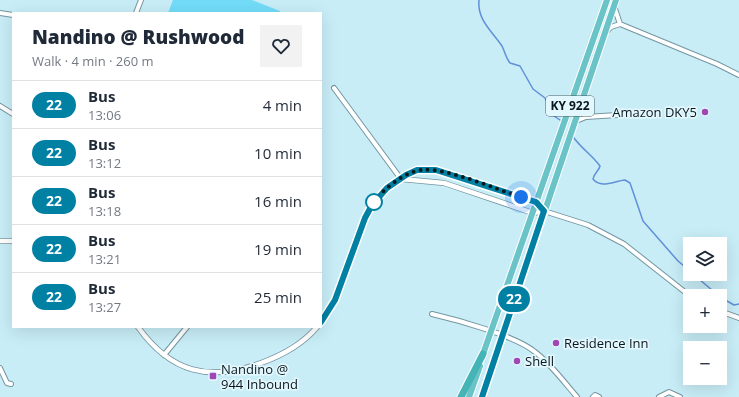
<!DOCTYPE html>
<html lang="en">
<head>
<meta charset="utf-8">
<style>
	body { margin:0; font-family:"Open Sans",sans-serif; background:#f2f2f3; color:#1f2937; height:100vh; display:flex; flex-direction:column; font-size:15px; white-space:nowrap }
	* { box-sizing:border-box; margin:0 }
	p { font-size:13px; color:#747a83 }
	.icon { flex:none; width:22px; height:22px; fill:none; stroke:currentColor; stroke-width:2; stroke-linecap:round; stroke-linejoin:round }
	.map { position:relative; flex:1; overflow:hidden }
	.side { position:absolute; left:12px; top:12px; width:310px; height:316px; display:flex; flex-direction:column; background:#fff; border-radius:0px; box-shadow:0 4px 16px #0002 }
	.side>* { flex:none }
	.badge { padding:0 8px; border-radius:13px; font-size:14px; line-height:26px }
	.buttons { position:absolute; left:683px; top:237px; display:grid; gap:8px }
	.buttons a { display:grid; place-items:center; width:44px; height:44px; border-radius:0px; background:#fff; box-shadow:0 4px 16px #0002; font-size:20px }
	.you { position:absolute; width:20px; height:20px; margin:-10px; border:3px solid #fff; border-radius:50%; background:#1a73e8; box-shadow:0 0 0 6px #1a73e833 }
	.map>.badge { position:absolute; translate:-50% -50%; box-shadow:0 0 0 2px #fff }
	.round { display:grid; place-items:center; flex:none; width:42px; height:42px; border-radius:0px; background:#f2f2f3 }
	.summary { display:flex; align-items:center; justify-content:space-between; height:68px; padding:0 20px }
	h1 { font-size:19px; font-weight:800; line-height:30px }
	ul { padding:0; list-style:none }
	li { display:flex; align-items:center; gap:12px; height:48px; padding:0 20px; border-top:1px solid #e0e1e3 }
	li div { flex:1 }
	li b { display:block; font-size:15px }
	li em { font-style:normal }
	li .badge { min-width:44px; font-weight:700; text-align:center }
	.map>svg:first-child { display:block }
	.green { fill:#72dcf9 }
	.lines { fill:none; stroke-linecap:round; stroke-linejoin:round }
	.stream { stroke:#6090d9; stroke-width:1.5 }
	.minor-casing { stroke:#7496a0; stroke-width:6 }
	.tertiary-casing { stroke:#7496a0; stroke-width:6 }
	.trunk-casing { stroke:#fff; stroke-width:8 }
	.motorway-casing { stroke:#fff; stroke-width:9 }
	.minor { stroke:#fff; stroke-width:4 }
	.tertiary { stroke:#fff; stroke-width:4.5 }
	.trunk { stroke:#6ac3c6; stroke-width:6 }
	.motorway { stroke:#44b4b7; stroke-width:7 }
	.line-casing { stroke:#fff; stroke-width:9 }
	.line { stroke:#0081a4; stroke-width:6 }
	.walk { stroke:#0a171b; stroke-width:4; stroke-dasharray:0 7.2 }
	.poi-dot { fill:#9f47b4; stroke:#e2f7fe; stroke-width:1.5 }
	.stop-dot { fill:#fff; stroke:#0081a4; stroke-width:2 }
	.labels { text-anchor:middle; stroke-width:3.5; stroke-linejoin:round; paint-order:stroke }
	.shield { fill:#e2f7fe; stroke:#4b5a5f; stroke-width:1 }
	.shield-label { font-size:12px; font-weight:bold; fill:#0a171b }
	.poi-label { font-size:13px; fill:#0a171b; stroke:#e2f7fe; text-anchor:start }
</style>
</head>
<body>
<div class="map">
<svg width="739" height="397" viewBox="0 0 739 397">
	<rect width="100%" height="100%" fill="#c8edf7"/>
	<path class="green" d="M 173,0 L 252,0 L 280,11 L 280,13 L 168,13 Z"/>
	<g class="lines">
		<path class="stream" d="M 479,0 C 477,20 492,31 502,46 C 505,52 506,58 510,63 L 520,66 L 533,89 L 545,98 L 554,116 L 560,120
			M 574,138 C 582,149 592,155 600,166 C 599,171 594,173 593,179 C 601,189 614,181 625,180 L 630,183 L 643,221 L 678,261 L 690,271
			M 693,274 L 719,296
			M 720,297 L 734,305 L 739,304"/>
		<defs>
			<path id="minor" d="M 615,9 L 620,24 L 717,64 L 739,75
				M 0,13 L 13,15
				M 136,13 L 141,0
				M 607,31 L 611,27 L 620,24
				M 334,88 L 401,179
				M 581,105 L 586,111 L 593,116
				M 0,106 L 13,114
				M 576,121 L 586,117 L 633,114
				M 544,211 L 588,225 L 624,244 L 690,296
				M 720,311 L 739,318
				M 432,314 C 458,320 516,336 535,352 C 551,364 564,382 577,397
				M 164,355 L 187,327
				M 0,368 L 7,383 L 11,384
				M 593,397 L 595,395 L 599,397
				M 659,397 L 669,392 L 680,397"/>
			<path id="tertiary" d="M 0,241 L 13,241
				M 321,322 L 335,300 L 365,218 L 379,195 L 394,182 L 414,171 L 430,169 L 445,172 L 536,202 L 544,211 L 533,213 L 444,183 L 401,179
				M 138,327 C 171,373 209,382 261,363 C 283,355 302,345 317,327"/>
			<path id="trunk" d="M 482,357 L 607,0
				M 469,397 L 480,366
				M 482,397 L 616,0"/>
			<path id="motorway" d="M 461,397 L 483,354"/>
		</defs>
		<use href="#minor" class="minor-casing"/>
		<use href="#tertiary" class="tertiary-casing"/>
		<use href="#trunk" class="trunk-casing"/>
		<use href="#motorway" class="motorway-casing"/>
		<use href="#minor" class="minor"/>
		<use href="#tertiary" class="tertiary"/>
		<use href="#trunk" class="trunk"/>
		<use href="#motorway" class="motorway"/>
	</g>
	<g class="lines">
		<defs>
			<path id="line" d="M 321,322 L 335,300 L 365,218 L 372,205 L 387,188 L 406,175 L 417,170 L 436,170 L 536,202 L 544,211 L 482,397"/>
		</defs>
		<use href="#line" class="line-casing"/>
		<use href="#line" class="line"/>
		<path class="walk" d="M 374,202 C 382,190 406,171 421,170 C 446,167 495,189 521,197"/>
	</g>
	<g class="poi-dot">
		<circle cx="705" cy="112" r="4"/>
		<circle cx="556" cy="343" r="4"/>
		<circle cx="517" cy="361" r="4"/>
		<rect x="209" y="372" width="8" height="8" rx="2"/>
	</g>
	<circle class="stop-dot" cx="374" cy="202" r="8"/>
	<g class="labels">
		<rect class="shield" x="546" y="96" width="48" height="20" rx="3"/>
		<g class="shield-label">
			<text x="570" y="110">KY 922</text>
		</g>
		<g class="poi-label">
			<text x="697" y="117" text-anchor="end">Amazon DKY5</text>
			<text x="564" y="348">Residence Inn</text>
			<text x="525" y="366">Shell</text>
			<text x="221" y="374">Nandino @<tspan x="221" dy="15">944 Inbound</tspan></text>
		</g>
	</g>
</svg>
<div class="buttons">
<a><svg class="icon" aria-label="layers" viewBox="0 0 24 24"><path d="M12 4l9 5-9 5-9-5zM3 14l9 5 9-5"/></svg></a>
<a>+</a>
<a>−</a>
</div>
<div class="you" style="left:521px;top:197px"></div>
<b class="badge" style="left:514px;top:299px;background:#0081a4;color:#fff">22</b>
<section class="side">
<div class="summary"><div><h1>Nandino @ Rushwood</h1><p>Walk · 4 min · 260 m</p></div><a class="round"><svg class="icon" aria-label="heart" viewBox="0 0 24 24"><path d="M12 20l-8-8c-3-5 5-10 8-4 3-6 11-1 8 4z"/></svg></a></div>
<ul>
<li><span class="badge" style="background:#0081a4;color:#fff">22</span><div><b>Bus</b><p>13:06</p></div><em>4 min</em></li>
<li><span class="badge" style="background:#0081a4;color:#fff">22</span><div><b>Bus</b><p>13:12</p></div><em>10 min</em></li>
<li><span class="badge" style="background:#0081a4;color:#fff">22</span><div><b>Bus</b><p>13:18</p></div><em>16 min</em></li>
<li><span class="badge" style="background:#0081a4;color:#fff">22</span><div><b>Bus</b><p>13:21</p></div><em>19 min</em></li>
<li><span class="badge" style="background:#0081a4;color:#fff">22</span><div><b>Bus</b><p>13:27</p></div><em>25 min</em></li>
</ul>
</section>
</div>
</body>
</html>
